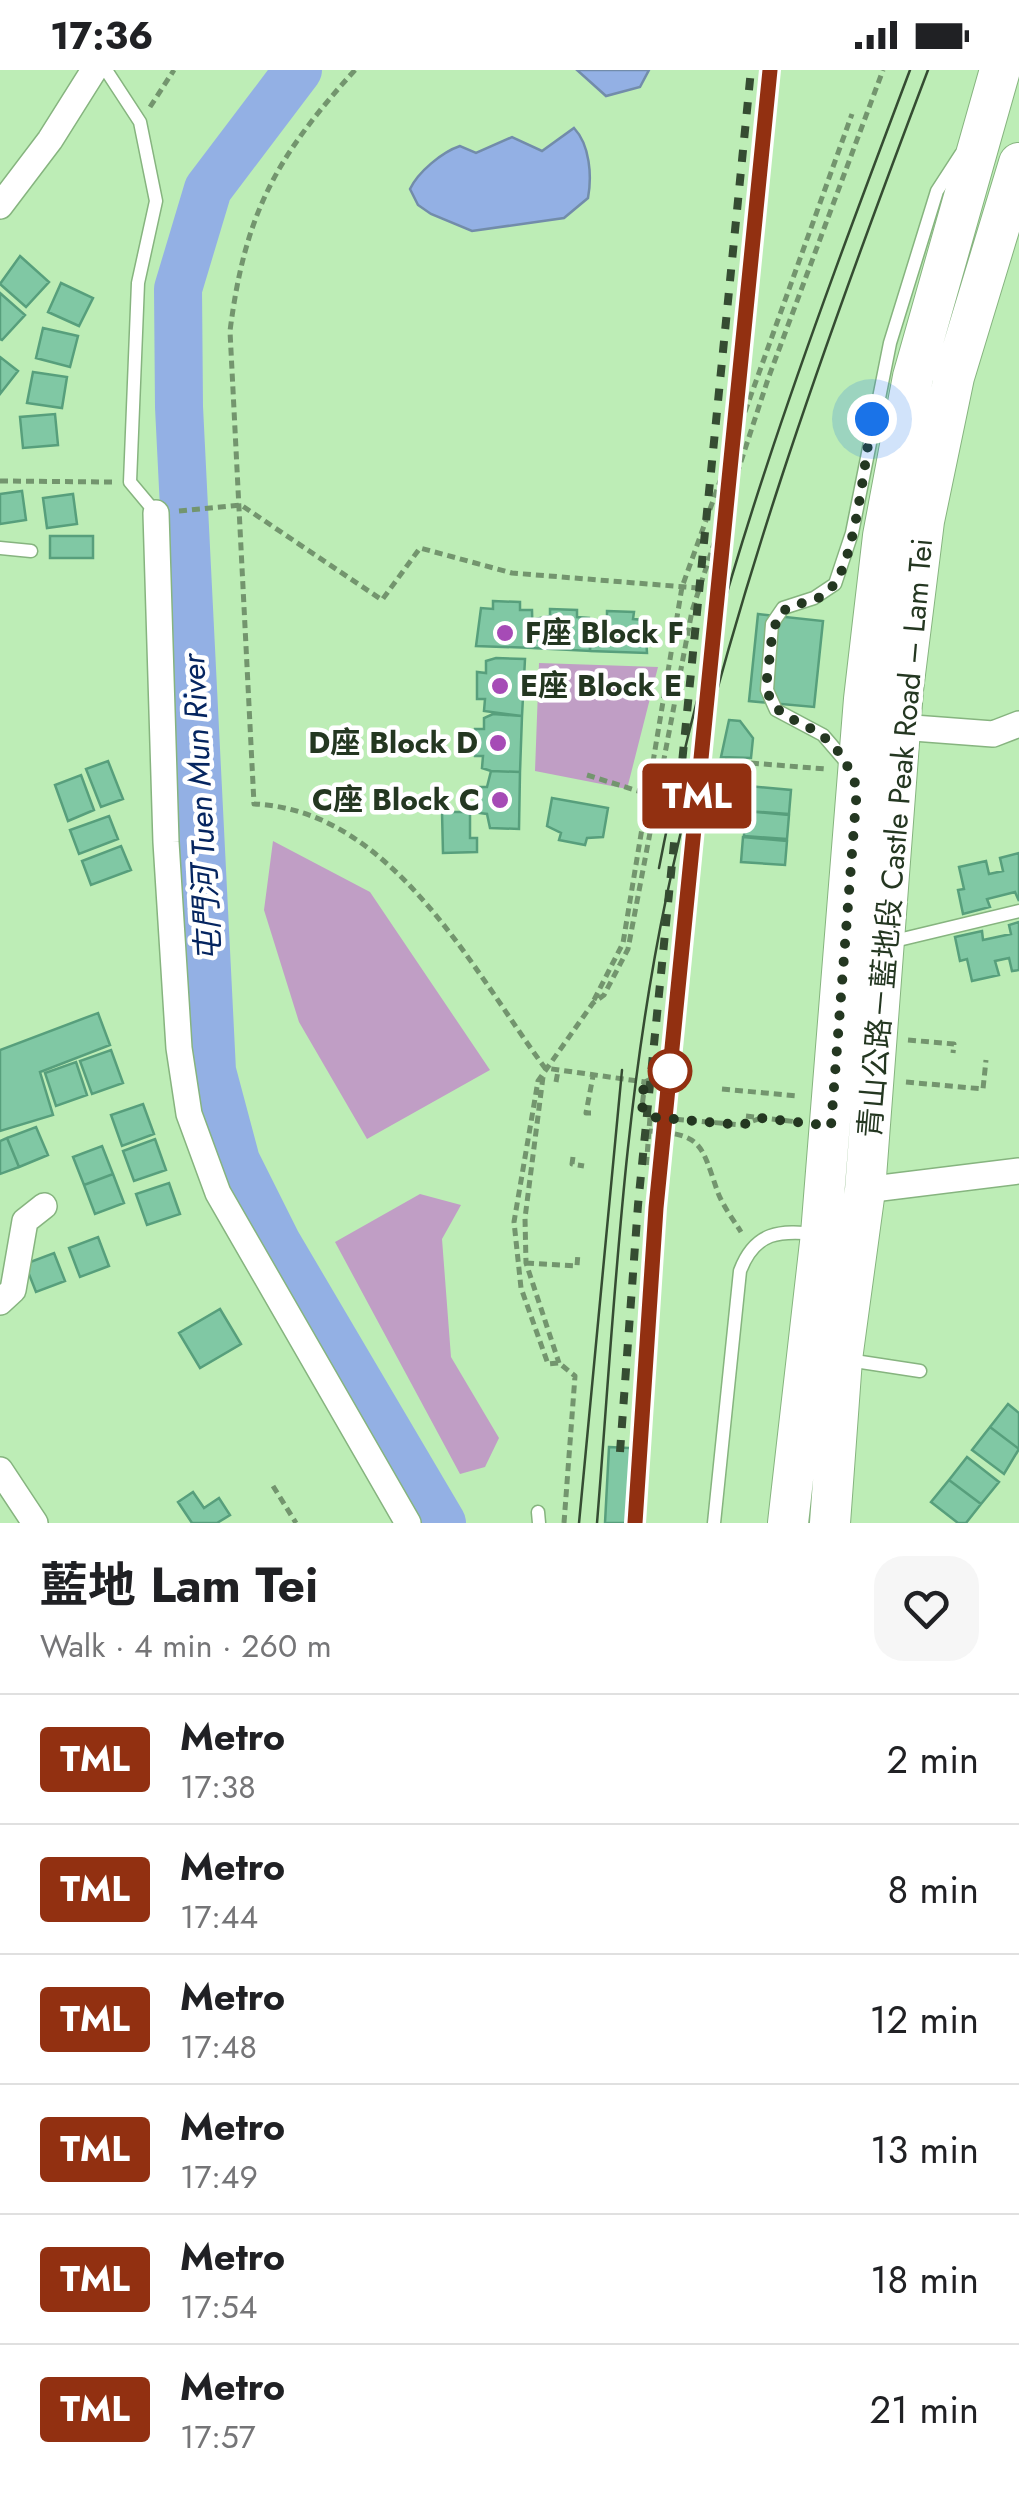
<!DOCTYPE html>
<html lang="en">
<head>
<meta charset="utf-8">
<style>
	body { margin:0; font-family:Jost,"Noto Sans TC",sans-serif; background:#f6f6f6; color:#202124; height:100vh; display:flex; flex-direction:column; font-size:38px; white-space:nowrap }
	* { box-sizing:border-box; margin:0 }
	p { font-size:32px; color:#757577 }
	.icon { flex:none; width:55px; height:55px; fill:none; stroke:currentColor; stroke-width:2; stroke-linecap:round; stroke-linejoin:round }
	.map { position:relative; height:1453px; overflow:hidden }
	.drawer { display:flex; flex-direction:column; background:#fff; flex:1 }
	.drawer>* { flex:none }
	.badge { padding:0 20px; border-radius:8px; font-size:35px; line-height:65px }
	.you { position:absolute; width:50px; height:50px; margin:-25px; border:8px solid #fff; border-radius:50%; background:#1a73e8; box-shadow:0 0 0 15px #1a73e833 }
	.map>.badge { position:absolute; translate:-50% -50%; box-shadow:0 0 0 5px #fff }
	.round { display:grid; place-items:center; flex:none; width:105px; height:105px; border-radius:30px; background:#f6f6f6 }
	.overview { display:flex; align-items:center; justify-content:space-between; height:170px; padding:0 40px }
	h1 { font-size:48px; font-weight:700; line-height:75px }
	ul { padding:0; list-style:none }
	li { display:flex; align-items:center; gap:30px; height:130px; padding:0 40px; border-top:2px solid #e0e0e0 }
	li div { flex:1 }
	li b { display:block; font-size:38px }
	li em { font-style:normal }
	li .badge { min-width:110px; font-weight:700; text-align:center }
	.status { display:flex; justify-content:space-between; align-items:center; height:70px; padding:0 50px; background:#fff; direction:ltr }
	.status svg { height:28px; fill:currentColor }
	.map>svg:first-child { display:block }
	.green { fill:#c09ec5 }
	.water { fill:#93b0e4; stroke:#728caa; stroke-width:2.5 }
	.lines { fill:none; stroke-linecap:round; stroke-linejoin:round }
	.river { stroke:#93b0e4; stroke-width:48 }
	.building { fill:#80c8a4; stroke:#579f7c; stroke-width:2.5 }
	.service-casing { stroke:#86b47f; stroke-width:15 }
	.minor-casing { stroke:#86b47f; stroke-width:28 }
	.primary-casing { stroke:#86b47f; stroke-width:42 }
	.path { stroke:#73956e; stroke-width:5; stroke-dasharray:8 5; stroke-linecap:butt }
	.service { stroke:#fff; stroke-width:12 }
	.minor { stroke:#fff; stroke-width:25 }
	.primary { stroke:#fff; stroke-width:40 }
	.tram { stroke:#354c32; stroke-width:2.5 }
	.rail { stroke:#354c32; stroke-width:8; stroke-dasharray:12 12; stroke-linecap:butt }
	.line-casing { stroke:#fff; stroke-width:22 }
	.line { stroke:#923011; stroke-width:15 }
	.walk { stroke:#243721; stroke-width:10; stroke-dasharray:0 18 }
	.poi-dot { fill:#a64bb6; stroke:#fff; stroke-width:4 }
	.stop-dot { fill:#fff; stroke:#923011; stroke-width:5 }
	.labels { text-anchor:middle; stroke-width:9; stroke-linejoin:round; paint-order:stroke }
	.poi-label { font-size:30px; font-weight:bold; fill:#243721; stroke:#fff; text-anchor:start }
	.street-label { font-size:30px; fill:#243721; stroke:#fff }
	.water-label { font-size:32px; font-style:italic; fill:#052560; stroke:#fff }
</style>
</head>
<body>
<div class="status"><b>17:36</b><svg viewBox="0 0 49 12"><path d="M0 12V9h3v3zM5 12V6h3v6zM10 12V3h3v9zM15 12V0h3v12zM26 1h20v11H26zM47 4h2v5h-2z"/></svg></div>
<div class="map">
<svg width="1019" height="1453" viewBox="0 0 1019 1453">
	<rect width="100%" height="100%" fill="#bdedb6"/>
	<path class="green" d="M 539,593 L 658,597 L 627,719 L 535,701 Z
		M 273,771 L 370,822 L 490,1000 L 367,1069 L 299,952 L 264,840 Z
		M 420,1124 L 461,1135 L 442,1169 L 451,1287 L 499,1368 L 485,1397 L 460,1404 L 335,1172 Z"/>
	<path class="water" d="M 577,0 L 649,0 L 640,17 L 606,26 Z
		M 574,58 C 590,75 592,106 588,128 L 564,148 L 472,161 L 431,144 L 418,135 L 410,119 C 418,102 442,82 460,76 L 476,83 L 512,67 L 542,81 Z"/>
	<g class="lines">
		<path class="river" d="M 298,0 L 208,119 L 178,219 L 179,337 L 212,1001 L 236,1091 L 277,1173 L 442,1453"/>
	</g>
	<path class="building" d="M 20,186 L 49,212 L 26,237 L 0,214 Z
		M 61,213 L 93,228 L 79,256 L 48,242 Z
		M 0,223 L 25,245 L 2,270 L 0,269 Z
		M 43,258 L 78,266 L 70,297 L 36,288 Z
		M 0,287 L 18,301 L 0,324 Z
		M 33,302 L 67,307 L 62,338 L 27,333 Z
		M 55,344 L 58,375 L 23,378 L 20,347 Z
		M 22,421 L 26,450 L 0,454 L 0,424 Z
		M 73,424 L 77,454 L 47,458 L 43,428 Z
		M 50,466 L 93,466 L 93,488 L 50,488 Z
		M 493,531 L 520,532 L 520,540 L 532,540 L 533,578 L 476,576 L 481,538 L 493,539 Z
		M 550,539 L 577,540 L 577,547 L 589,548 L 590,581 L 533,578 L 535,549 L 550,546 Z
		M 607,541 L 634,542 L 633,549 L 645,550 L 647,583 L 590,581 L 592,552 L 607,548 Z
		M 758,544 L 823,551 L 814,637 L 749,631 Z
		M 496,588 L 525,589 L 522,646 L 484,641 L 485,629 L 477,629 L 477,602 L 486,603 L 486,591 Z
		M 493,644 L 522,646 L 520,702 L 491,701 L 482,698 L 483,686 L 475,686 L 475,659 L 484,659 L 484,648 Z
		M 729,650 L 740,651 L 753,668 L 751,688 L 721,687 Z
		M 108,691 L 123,729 L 101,737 L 86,699 Z
		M 491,701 L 520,702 L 519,759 L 490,758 L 487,744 L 479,743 L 480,717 L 487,717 Z
		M 81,705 L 94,740 L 68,751 L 55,715 Z
		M 748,716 L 791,720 L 789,744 L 746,741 Z
		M 552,728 L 608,738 L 603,767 L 587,768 L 585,775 L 559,770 L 561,763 L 547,756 Z
		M 745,741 L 789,745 L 787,769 L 744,766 Z
		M 442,742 L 470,742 L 470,768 L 477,768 L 477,782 L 443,783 Z
		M 109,746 L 118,769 L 79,784 L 70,760 Z
		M 743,767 L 787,771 L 785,795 L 741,792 Z
		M 121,776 L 131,800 L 91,815 L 82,791 Z
		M 1019,783 L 1019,831 L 1015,822 L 987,829 L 990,837 L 963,844 L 958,820 L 964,819 L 959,797 L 986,791 L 989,804 L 1003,801 L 1000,788 Z
		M 1019,852 L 1019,900 L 1012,901 L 1009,888 L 995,891 L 999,905 L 972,911 L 967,889 L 960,891 L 955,867 L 982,861 L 983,870 L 1011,864 L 1009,855 Z
		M 98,943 L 110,975 L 40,1002 L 53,1045 L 0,1061 L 0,980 Z
		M 111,980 L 123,1013 L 92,1024 L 80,991 Z
		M 76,992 L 87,1025 L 56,1036 L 45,1003 Z
		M 143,1034 L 154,1064 L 122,1076 L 111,1045 Z
		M 36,1057 L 48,1085 L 19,1097 L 7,1068 Z
		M 7,1068 L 19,1097 L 0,1104 L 0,1071 Z
		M 155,1069 L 166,1100 L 134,1111 L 123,1081 Z
		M 102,1076 L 113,1104 L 84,1115 L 73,1087 Z
		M 113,1104 L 124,1133 L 95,1144 L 84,1115 Z
		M 169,1113 L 180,1144 L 147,1155 L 136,1124 Z
		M 98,1167 L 109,1196 L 80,1207 L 69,1178 Z
		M 54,1183 L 65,1211 L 36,1222 L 25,1194 Z
		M 220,1239 L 241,1274 L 200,1298 L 179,1263 Z
		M 1008,1334 L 1019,1343 L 1019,1379 L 990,1357 Z
		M 990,1357 L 1019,1379 L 1004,1404 L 972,1380 Z
		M 609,1377 L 648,1379 L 644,1453 L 605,1453 Z
		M 967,1387 L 999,1412 L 981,1434 L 949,1410 Z
		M 949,1410 L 981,1434 L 966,1453 L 958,1453 L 931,1432 Z
		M 193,1422 L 204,1438 L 219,1428 L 230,1445 L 217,1453 L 192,1453 L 178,1432 Z"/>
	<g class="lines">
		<defs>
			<path id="service" d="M 106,0 L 140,52 L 156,131 L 138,213 L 130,412 L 156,443
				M 0,478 L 31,481
				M 847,693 L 823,665 L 776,640 L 767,620 L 772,554 L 783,538 L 814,528 L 835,514 L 852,463 L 890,273 L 937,121 L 961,84
				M 890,872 L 1019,841
				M 848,1290 L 920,1301
				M 538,1442 L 539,1453
				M 714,1453 L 740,1201 C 755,1161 780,1160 818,1164"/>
			<path id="minor" d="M 0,136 L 50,70 L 94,0
				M 156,443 L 166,772 L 179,978 L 189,1044 L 218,1123 L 408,1453
				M 900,657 L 993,664 L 1019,654
				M 865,1120 L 1019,1101
				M 0,1232 L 13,1220 L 25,1151 L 44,1136
				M 0,1400 L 35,1453"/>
			<path id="primary" d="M 788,1453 L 821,1164 L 864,629 L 883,466 L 913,307 L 1000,0
				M 830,1453 L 842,1289 L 865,1120 L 903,620 L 924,451 L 954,307 L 1019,93"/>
		</defs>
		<use href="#service" class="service-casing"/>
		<use href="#minor" class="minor-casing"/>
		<use href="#primary" class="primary-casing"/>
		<path class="path" d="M 355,0 C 276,87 245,143 230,261 L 254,734 C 392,740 472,899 545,998 L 645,1012 L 658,1005
			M 150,37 L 174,0
			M 0,411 L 112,412
			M 179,441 L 241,435 L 382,530 L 420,478 L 512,503 L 698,518
			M 725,691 L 826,699
			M 587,705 L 651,725
			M 594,930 L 623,873 L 682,517 L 852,44
			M 908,970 L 954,974 L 953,983
			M 543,1007 L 525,1148 L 526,1193 L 559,1293
			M 556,1012 L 558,1001
			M 645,1012 L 642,1037 L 650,1047 L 646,1099
			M 906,1012 L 983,1019 L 986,990
			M 722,1019 L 798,1026
			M 591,1043 L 586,1043 L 593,1006
			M 746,1046 L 798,1052
			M 650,1047 L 742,1055 L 761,1048
			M 649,1061 C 702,1064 701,1074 717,1120 C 722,1135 733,1149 741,1162
			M 573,1087 L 572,1094 L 584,1096
			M 526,1193 L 577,1196 L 578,1183
			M 273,1416 L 296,1453
			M 564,1453 L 575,1306 L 559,1293 L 548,1294 L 521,1218 L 514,1152 L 538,1011 L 593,933 L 604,925 L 628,879 L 692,541 L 768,309 L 883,0"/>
		<use href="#service" class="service"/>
		<use href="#minor" class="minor"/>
		<use href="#primary" class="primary"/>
		<path class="tram" d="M 659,798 C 712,523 811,262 910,0
			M 579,1453 L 622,1000
			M 597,1453 C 614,1245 623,1034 666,829 C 726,544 825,271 928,0"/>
		<path class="rail" d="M 620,1382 L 638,1135 L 751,0
			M 639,1384 L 657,1137 L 770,0"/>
	</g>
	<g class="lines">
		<defs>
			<path id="line" d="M 635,1453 L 656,1138 L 770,0"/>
		</defs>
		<use href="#line" class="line-casing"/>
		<use href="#line" class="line"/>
		<path class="walk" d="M 670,1001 L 644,1012 L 642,1037 L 650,1047 L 742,1055 L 761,1048 L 831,1056 L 857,718 C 849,698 842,682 825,668 C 806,651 774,649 768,622 C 765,611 769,595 770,584 C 776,510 808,551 835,513 C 856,483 865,388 872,349"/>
	</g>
	<g class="poi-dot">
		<circle cx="505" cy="563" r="10"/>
		<circle cx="500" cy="616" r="10"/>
		<circle cx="498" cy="673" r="10"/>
		<circle cx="500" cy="730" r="10"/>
	</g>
	<circle class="stop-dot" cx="670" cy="1001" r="20"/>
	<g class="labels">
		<g class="poi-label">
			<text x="525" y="573">F座 Block F</text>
			<text x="520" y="626">E座 Block E</text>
			<text x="478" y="683" text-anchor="end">D座 Block D</text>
			<text x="480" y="740" text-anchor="end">C座 Block C</text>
		</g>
		<g class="street-label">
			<text transform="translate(896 768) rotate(-85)" y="10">青山公路－藍地段 Castle Peak Road – Lam Tei</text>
		</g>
		<g class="water-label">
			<text transform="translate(201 738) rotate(-93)" y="11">屯門河 Tuen Mun River</text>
		</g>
	</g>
</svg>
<div class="you" style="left:872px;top:349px"></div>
<b class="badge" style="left:697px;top:726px;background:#923011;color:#fff">TML</b>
</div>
<section class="drawer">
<div class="overview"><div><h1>藍地 Lam Tei</h1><p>Walk · 4 min · 260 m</p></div><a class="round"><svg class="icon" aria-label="heart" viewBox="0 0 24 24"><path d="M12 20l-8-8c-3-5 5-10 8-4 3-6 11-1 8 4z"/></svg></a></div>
<ul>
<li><span class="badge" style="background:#923011;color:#fff">TML</span><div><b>Metro</b><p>17:38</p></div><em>2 min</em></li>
<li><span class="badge" style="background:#923011;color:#fff">TML</span><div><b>Metro</b><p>17:44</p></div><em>8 min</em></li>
<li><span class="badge" style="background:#923011;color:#fff">TML</span><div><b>Metro</b><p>17:48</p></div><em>12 min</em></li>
<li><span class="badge" style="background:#923011;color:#fff">TML</span><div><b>Metro</b><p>17:49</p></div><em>13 min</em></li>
<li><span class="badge" style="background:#923011;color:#fff">TML</span><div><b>Metro</b><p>17:54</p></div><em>18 min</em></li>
<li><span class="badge" style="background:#923011;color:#fff">TML</span><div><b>Metro</b><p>17:57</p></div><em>21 min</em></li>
</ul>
</section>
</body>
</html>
